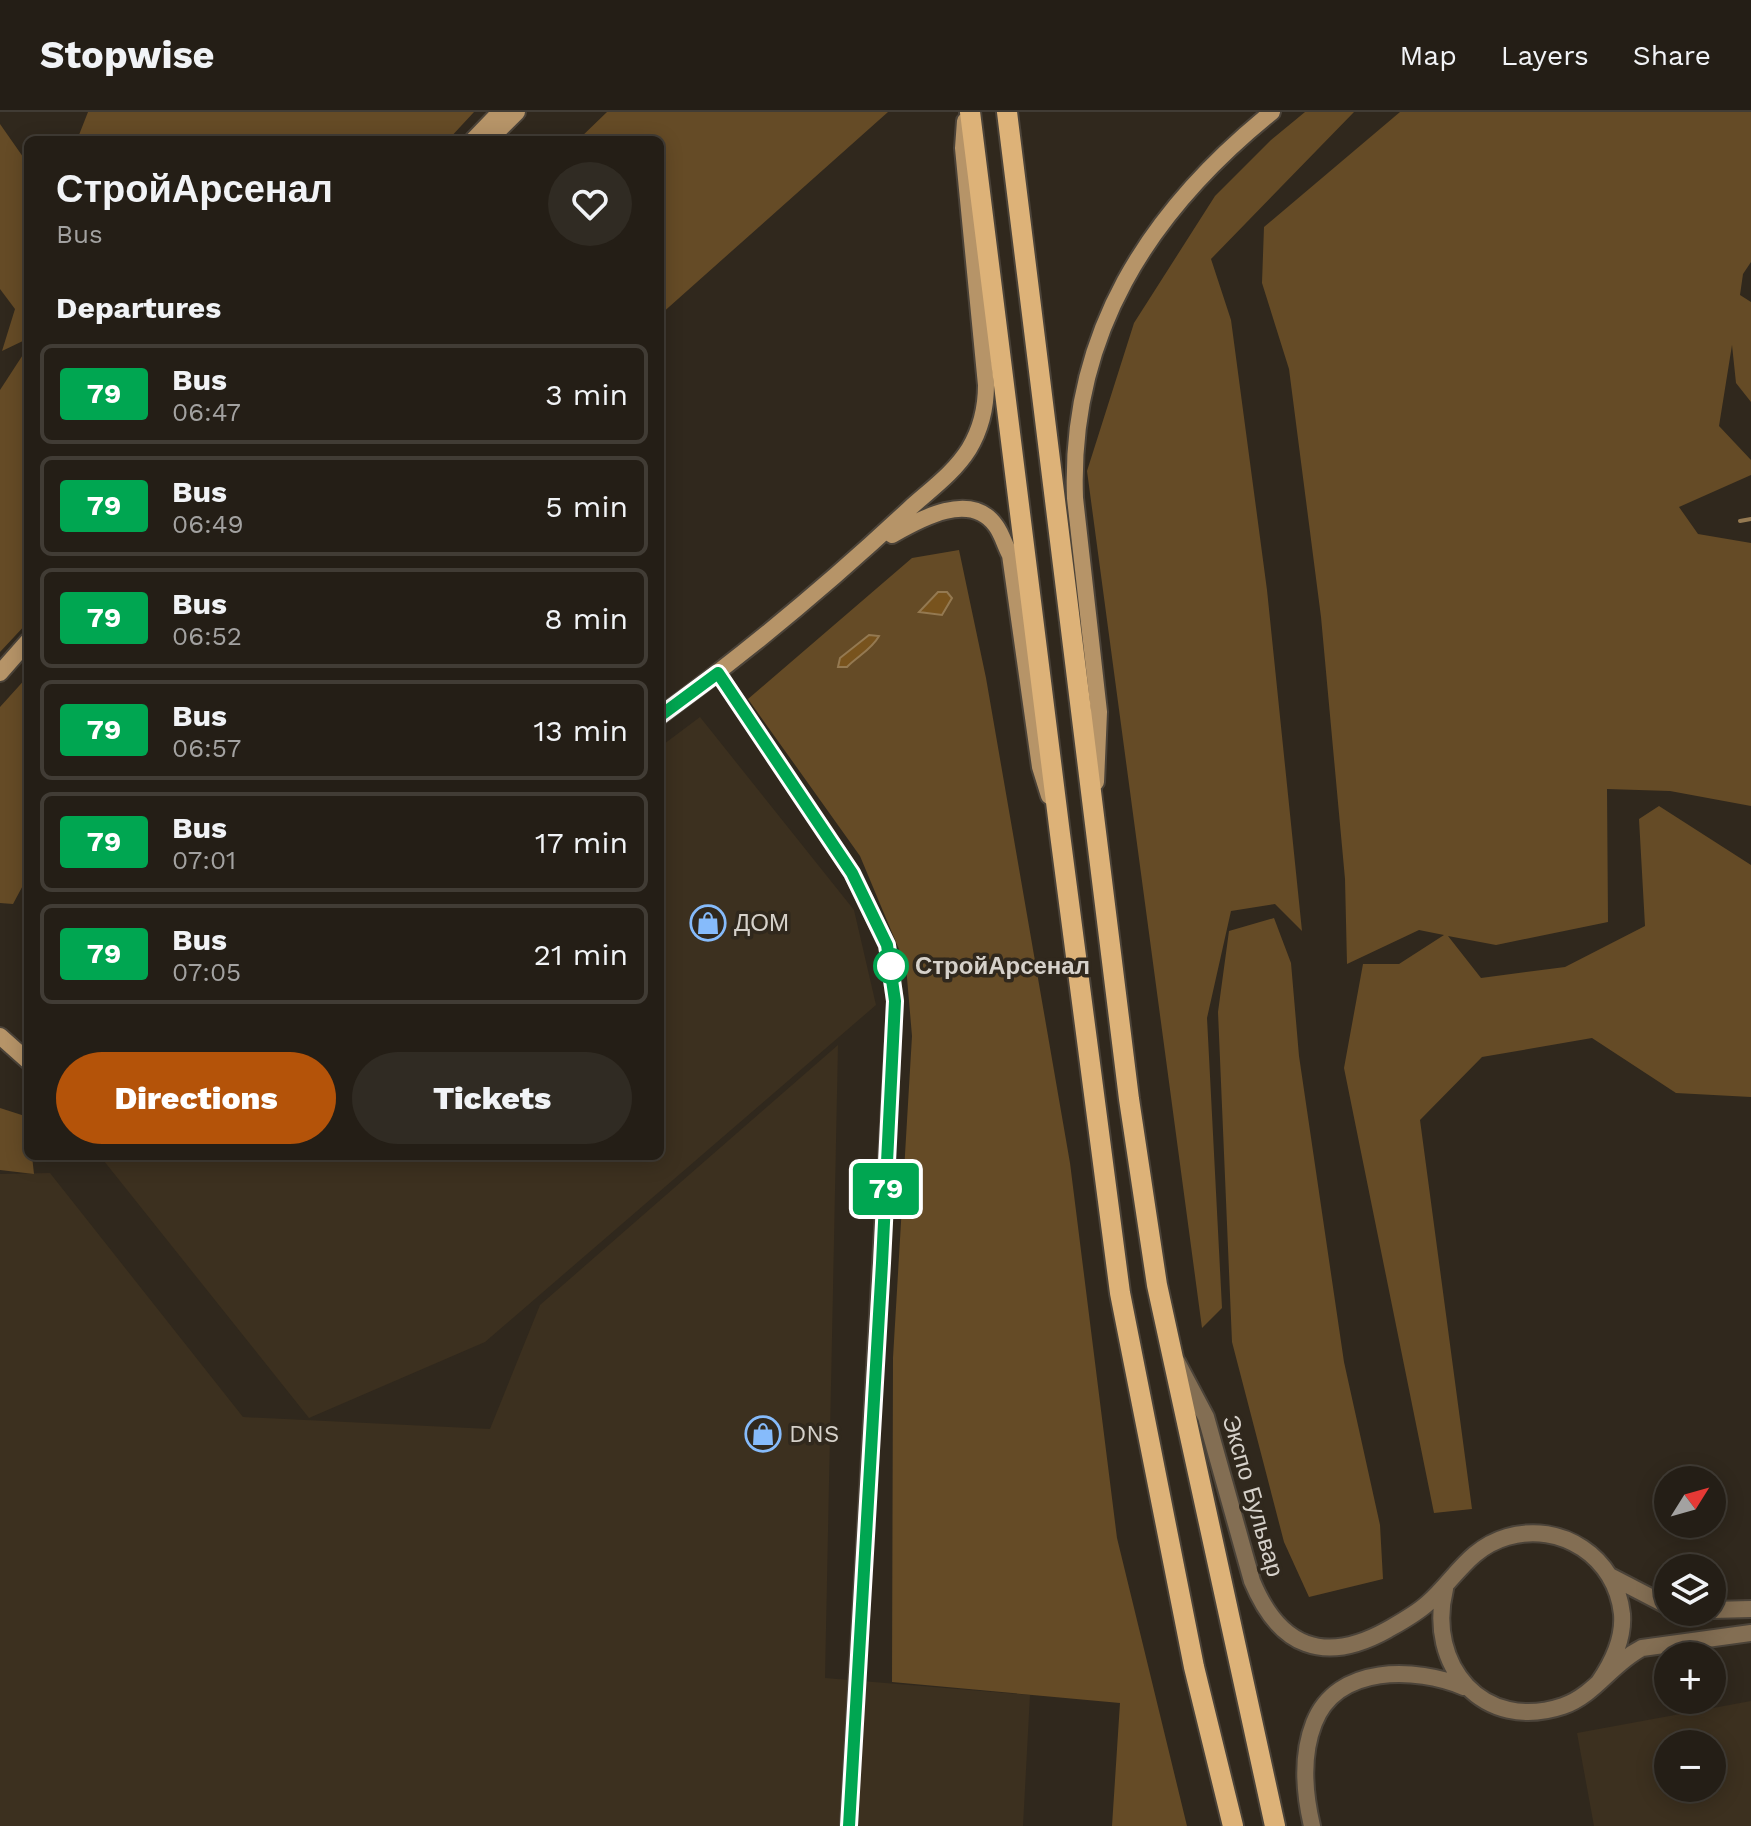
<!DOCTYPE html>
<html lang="en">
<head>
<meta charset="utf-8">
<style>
	body { margin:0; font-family:"Work Sans",sans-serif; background:#302b23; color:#f1f3f6; height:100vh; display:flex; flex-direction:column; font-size:30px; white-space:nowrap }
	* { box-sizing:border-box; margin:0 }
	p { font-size:26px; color:#a3a2a1 }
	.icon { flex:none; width:44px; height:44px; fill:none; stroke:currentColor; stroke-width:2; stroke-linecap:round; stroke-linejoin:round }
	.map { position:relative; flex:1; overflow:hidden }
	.details { position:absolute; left:24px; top:24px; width:640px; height:1024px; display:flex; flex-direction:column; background:#241e16; border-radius:12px; box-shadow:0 4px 20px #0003,0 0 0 2px #413c35 }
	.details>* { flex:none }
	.badge { padding:0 16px; border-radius:6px; font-size:28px; line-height:52px }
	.needle { width:52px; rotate:53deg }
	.tools { position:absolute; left:1654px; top:1354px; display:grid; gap:16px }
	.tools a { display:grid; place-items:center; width:72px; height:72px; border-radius:50%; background:#241e16; box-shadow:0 4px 20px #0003,0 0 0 2px #413c35; font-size:40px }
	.map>.badge { position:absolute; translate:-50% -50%; box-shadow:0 0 0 4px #fff }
	h2 { padding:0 32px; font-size:30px; line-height:72px }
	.round { display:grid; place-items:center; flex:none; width:84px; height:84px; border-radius:42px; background:#302b23 }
	.head { display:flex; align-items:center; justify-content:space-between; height:136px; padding:0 32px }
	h1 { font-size:38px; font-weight:800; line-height:60px }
	.action { display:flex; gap:16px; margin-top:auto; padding:16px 32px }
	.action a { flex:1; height:92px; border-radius:48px; background:#b45309; color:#fff; font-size:32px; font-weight:800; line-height:92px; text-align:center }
	.action a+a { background:#302b23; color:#f1f3f6 }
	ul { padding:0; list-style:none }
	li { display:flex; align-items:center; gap:24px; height:100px; margin:0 16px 12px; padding:0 16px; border:4px solid #413c35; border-radius:12px }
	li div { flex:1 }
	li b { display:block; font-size:30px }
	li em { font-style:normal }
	li .badge { min-width:88px; font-weight:700; text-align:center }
	header { display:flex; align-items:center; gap:48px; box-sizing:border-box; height:112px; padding:0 40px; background:#241e16; border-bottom:2px solid #413c35 }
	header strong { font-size:38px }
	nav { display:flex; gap:44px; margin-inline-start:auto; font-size:28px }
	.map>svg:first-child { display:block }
	.built { fill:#3c301f; fill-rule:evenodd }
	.green { fill:#654b26 }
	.water { fill:#78531d; stroke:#947951; stroke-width:2 }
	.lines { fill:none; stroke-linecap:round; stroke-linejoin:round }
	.stream { stroke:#947951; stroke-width:4 }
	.minor-casing { stroke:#4b4339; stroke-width:18 }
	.tertiary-casing { stroke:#4b4339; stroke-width:20 }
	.secondary-casing { stroke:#4b4339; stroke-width:20 }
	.primary-casing { stroke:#4b4339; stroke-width:24 }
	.minor { stroke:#836e53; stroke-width:14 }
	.tertiary { stroke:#836e53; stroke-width:16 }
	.secondary { stroke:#b69468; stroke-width:16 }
	.primary { stroke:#ddb278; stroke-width:20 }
	.line-casing { stroke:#fff; stroke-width:18 }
	.line { stroke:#00a651; stroke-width:12 }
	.stop-dot { fill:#fff; stroke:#00a651; stroke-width:4 }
	.labels { text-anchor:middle; stroke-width:7; stroke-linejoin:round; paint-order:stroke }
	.poi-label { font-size:24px; fill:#d6d1ca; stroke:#30281d; text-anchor:start }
	.stop-label { font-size:24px; font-weight:bold; fill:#d6d1ca; stroke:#30281d; text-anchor:start }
	.street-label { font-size:24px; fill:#d6d1ca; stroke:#30281d }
</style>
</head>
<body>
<header>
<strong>Stopwise</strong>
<nav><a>Map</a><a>Layers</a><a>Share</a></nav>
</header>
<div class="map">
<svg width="1751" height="1714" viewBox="0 0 1751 1714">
	<rect width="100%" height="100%" fill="#30281d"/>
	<path class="built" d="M 700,605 L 854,798 L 876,893 L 485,1230 L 309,1306 L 100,1044 L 660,1044 L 660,635 Z
		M 838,933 L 825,1566 L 1030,1583 L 1023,1714 L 0,1714 L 0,1062 L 50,1061 L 243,1305 L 490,1317 L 540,1193 Z
		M 1751,1589 L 1751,1714 L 1594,1714 L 1577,1621 ZM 1668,1632 L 1712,1632 L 1712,1676 L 1668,1676 Z"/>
	<path class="green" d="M 88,0 L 474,0 L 448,28 L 77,28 Z
		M 607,0 L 888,0 L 660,203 L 660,28 L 578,28 Z
		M 1305,0 L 1354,0 L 1211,147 L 1231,208 L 1267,478 L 1302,819 L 1275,792 L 1231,799 L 1207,906 L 1222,1196 L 1202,1216 L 1087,359 L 1134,211 L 1215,84 L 1271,28 Z
		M 1400,0 L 1751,0 L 1751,150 L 1743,162 L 1740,183 L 1751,190 L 1751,290 L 1736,271 L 1732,233 L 1719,314 L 1751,348 L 1751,363 L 1679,395 L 1698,422 L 1751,431 L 1751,694 L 1670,679 L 1607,677 L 1608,810 L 1496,833 L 1448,824 L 1481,866 L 1565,855 L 1645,814 L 1639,707 L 1659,694 L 1751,753 L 1751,985 L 1676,981 L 1592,926 L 1482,945 L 1420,1008 L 1472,1397 L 1434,1401 L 1344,956 L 1363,852 L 1399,852 L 1444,823 L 1419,818 L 1347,852 L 1345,767 L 1321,505 L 1289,257 L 1262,171 L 1264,115 Z
		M 0,12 L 28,52 L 27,227 L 2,239 L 15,197 L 0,177 Z
		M 28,235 L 28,510 L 0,540 L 0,278 Z
		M 959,438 L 986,566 L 1070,1051 L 1117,1426 L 1187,1714 L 1112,1714 L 1120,1591 L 892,1570 L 893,1246 L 912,924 L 906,854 L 860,744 L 748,587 L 912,446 Z
		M 28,564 L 28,764 L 13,792 L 0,791 L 0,595 Z
		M 1274,806 L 1291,851 L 1299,944 L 1344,1250 L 1380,1413 L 1383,1467 L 1309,1485 L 1284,1430 L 1232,1230 L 1218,900 L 1229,819 Z
		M 0,996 L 28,1005 L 28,1044 L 32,1044 L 34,1062 L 0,1058 Z"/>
	<path class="water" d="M 938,480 L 947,480 L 952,486 L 942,503 L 919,500 Z
		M 869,523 L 879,524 C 872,537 858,544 847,555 L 838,555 L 840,546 Z"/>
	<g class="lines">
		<path class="stream" d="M 1740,409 L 1751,407"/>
		<defs>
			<path id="minor" d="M 718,561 L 852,761 L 887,833 L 895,889 L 848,1714"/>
			<path id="tertiary" d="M 1177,1250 L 1206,1305 L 1252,1469 C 1279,1535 1324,1553 1387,1518 C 1401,1510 1416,1502 1428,1491 C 1455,1467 1469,1436 1507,1425 C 1561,1409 1616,1445 1622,1502 C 1624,1527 1612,1551 1599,1570
				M 1610,1464 L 1668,1494
				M 1445,1477 C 1426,1553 1483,1621 1563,1594 C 1595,1583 1612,1551 1642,1536 L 1751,1521
				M 1712,1498 L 1751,1497
				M 1312,1714 C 1304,1680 1301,1644 1314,1611 C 1337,1552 1416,1555 1464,1575"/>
			<path id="secondary" d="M 473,28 L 500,0
				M 489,28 L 517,0
				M 892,423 C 920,407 971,378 996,414 C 1002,422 1005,434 1010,443 L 1040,655 L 1049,684
				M 0,561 L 28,529
				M 660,604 C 747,540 830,471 909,397 C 930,378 954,361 969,337 C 981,317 986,296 986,273 L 963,36 L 965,9
				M 1096,670 L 1099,600 L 1075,386 C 1069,223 1148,100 1272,0
				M 0,924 L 28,949"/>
			<path id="primary" d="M 970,0 L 1060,722 L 1120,1181 L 1194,1555 L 1233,1714
				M 1007,0 L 1129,987 L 1157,1173 L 1275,1714"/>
		</defs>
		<use href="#minor" class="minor-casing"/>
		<use href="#tertiary" class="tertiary-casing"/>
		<use href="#secondary" class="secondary-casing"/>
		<use href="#primary" class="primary-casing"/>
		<use href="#minor" class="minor"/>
		<use href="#tertiary" class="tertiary"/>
		<use href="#secondary" class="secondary"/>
		<use href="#primary" class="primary"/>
	</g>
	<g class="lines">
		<defs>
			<path id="line" d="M 660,604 L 718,561 L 852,761 L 887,833 L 895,889 L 882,1151 L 849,1714"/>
		</defs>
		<use href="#line" class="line-casing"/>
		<use href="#line" class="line"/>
	</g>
	<defs>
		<symbol id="shop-ring" viewBox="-11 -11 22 22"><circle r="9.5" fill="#30281d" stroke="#86bbfb" stroke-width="1.5"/><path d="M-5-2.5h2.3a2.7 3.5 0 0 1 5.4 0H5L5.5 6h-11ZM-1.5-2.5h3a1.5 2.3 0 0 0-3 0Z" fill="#86bbfb"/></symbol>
	</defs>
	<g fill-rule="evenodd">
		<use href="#shop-ring" x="688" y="791" width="40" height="40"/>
		<use href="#shop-ring" x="743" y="1302" width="40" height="40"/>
	</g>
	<circle class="stop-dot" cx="891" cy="854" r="16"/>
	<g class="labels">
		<g class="poi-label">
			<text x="734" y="819">ДОМ</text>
			<text x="789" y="1330">DNS</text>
		</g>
		<g class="stop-label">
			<text x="915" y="862">СтройАрсенал</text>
		</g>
		<g class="street-label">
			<text transform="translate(1253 1384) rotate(74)" y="8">Экспо Бульвар</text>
		</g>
	</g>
</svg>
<div class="tools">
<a><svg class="needle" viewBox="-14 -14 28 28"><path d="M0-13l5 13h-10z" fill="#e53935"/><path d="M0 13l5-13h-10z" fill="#a3a2a1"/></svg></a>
<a><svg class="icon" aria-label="layers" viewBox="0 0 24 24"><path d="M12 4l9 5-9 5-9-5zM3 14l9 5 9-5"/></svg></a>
<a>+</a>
<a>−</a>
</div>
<b class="badge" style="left:886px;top:1077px;background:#00a651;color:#fff">79</b>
<section class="details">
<div class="head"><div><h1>СтройАрсенал</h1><p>Bus</p></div><a class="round"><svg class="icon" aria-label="heart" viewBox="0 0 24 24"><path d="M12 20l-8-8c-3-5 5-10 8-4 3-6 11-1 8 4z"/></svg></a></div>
<h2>Departures</h2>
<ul>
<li><span class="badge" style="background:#00a651;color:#fff">79</span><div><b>Bus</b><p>06:47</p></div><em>3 min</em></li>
<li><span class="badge" style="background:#00a651;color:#fff">79</span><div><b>Bus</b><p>06:49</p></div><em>5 min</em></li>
<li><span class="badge" style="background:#00a651;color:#fff">79</span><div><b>Bus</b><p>06:52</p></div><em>8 min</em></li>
<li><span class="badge" style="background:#00a651;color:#fff">79</span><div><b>Bus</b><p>06:57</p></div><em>13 min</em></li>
<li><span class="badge" style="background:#00a651;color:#fff">79</span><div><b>Bus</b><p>07:01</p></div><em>17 min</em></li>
<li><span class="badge" style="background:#00a651;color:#fff">79</span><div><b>Bus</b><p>07:05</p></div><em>21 min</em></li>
</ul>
<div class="action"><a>Directions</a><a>Tickets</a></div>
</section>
</div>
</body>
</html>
